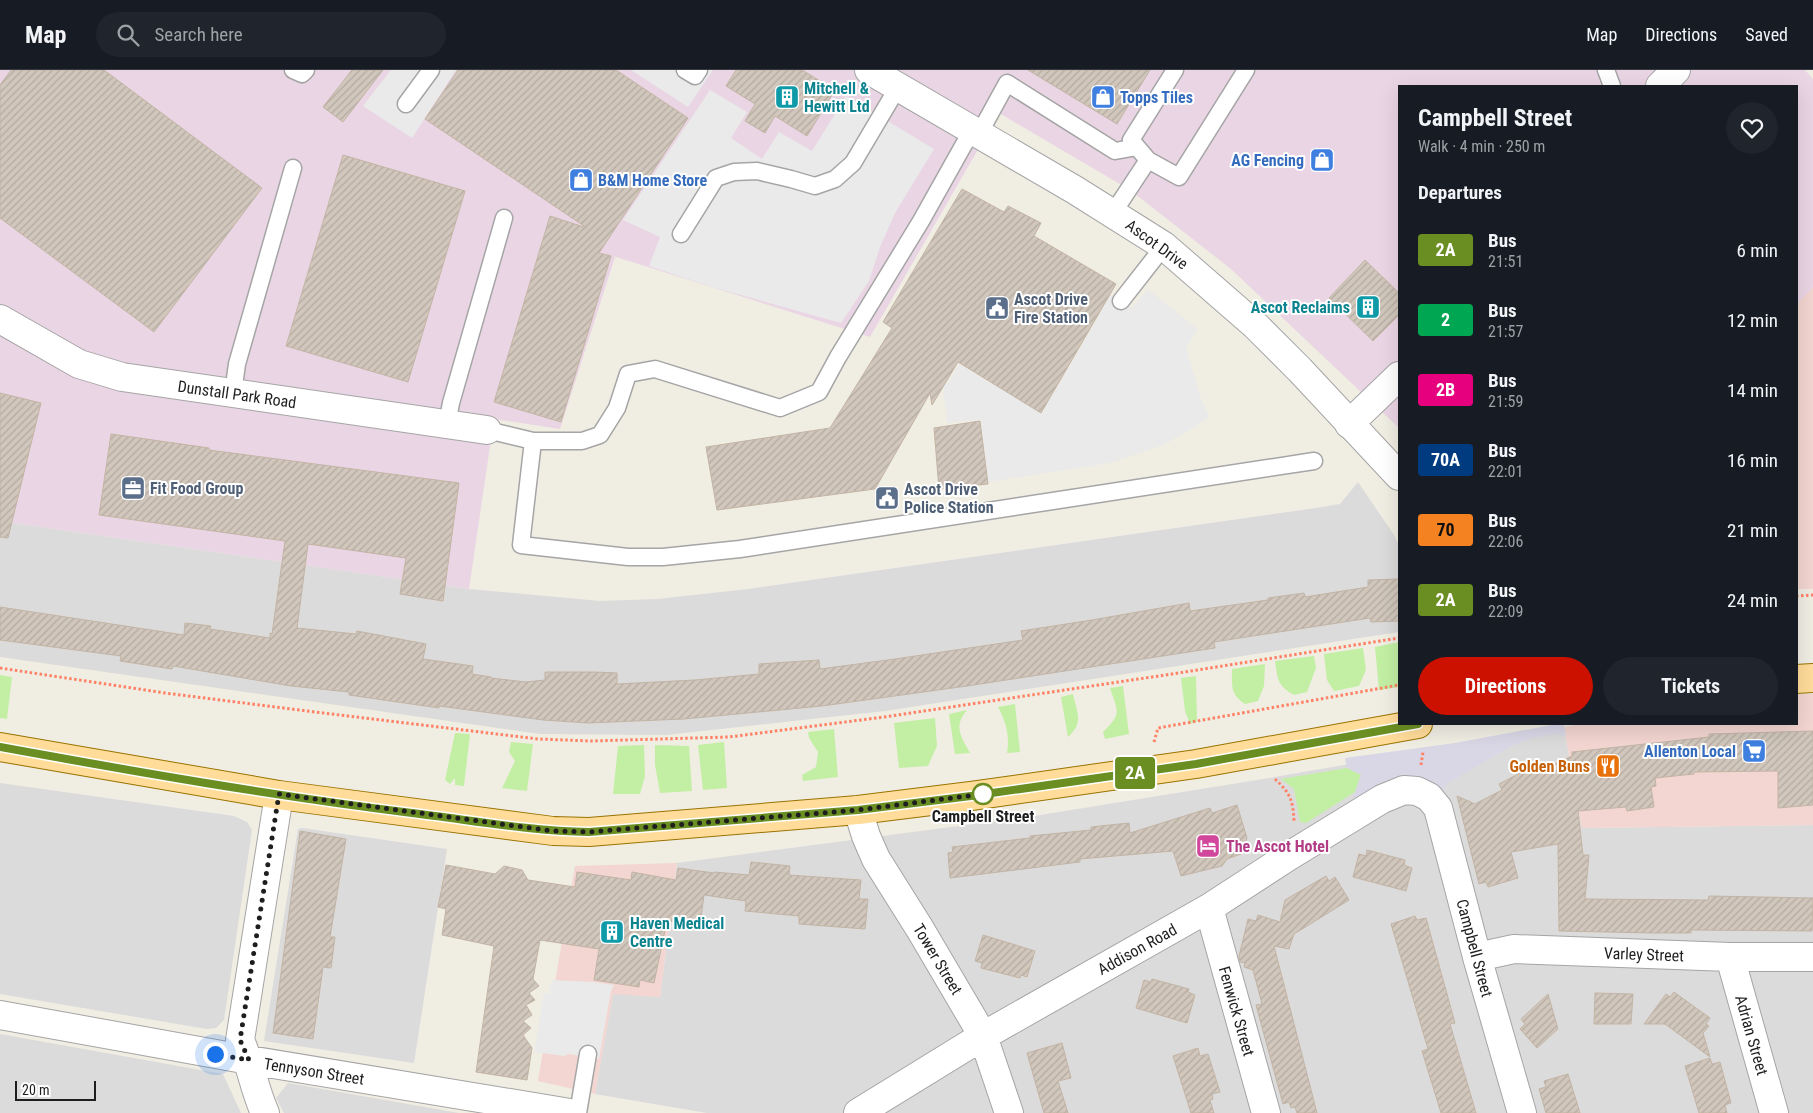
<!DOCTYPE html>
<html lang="en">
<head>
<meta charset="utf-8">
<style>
	body { margin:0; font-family:"Roboto Condensed",sans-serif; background:#20242c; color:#f1f3f6; height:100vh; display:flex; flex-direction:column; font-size:19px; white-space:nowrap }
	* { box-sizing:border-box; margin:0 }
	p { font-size:16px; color:#9ea1a6 }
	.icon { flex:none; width:28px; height:28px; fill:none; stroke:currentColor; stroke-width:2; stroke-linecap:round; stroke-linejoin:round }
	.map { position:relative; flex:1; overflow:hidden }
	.panel { position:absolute; left:1398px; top:15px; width:400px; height:640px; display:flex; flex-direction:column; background:#171b24; border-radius:0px; box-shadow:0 5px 20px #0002 }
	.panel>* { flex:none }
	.badge { padding:0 10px; border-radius:4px; font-size:18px; line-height:32px }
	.scale { position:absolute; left:15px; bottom:12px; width:81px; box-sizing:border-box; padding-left:5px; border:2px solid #1e1e1e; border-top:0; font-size:14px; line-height:18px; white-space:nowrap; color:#1e1e1e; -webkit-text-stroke:4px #fff; paint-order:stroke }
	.you { position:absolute; width:25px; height:25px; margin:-12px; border:4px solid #fff; border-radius:50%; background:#1a73e8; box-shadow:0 0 0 8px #1a73e833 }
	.map>.badge { position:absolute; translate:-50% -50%; box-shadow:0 0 0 2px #fff }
	h2 { padding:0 20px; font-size:19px; line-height:45px }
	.round { display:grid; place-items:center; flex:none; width:52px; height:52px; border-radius:26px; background:#20242c }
	.headline { display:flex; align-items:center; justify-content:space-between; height:85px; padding:0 20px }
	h1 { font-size:24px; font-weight:700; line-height:38px }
	.cta { display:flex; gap:10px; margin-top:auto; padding:10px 20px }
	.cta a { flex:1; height:58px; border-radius:30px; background:#cd1100; color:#fff; font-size:20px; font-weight:700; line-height:58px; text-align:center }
	.cta a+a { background:#20242c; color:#f1f3f6 }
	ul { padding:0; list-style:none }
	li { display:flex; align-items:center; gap:15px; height:70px; padding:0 20px }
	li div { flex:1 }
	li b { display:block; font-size:19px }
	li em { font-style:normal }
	li .badge { min-width:55px; font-weight:700; text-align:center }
	header { display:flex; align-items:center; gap:30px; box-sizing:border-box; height:70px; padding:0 25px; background:#171b24; border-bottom:1px solid #363941 }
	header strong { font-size:24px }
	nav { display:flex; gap:28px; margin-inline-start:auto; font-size:18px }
	.search { width:350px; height:45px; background:#20242c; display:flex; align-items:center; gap:12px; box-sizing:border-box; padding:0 18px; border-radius:28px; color:#9ea1a6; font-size:19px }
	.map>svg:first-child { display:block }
	.residential { fill:#dcdbdb }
	.commercial { fill:#f3d5d1 }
	.industrial { fill:#ead5e4 }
	.grass { fill:#c3efa4 }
	.parking { fill:#eaeaea }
	.plaza { fill:#d9d7e6 }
	.building { fill:url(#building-hatch); stroke:#c3b4a4 }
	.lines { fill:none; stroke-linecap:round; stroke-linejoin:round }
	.service-casing { stroke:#a5a5a5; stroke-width:19 }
	.minor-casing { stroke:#a5a5a5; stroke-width:30 }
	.tertiary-casing { stroke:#a5a5a5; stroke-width:30 }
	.primary-casing { stroke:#997300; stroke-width:30 }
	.path { stroke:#ff8266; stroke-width:3; stroke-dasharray:2.5 2.5; stroke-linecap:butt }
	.service { stroke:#fff; stroke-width:16 }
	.minor { stroke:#fff; stroke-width:28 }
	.tertiary { stroke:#fff; stroke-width:28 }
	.primary { stroke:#ffdc9a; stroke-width:28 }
	.line-casing { stroke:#fff; stroke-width:11 }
	.line { stroke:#6b8e23; stroke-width:8 }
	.walk { stroke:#1e1e1e; stroke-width:5; stroke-dasharray:0 9 }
	.stop-dot { fill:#fff; stroke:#6b8e23; stroke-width:2.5 }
	.labels { text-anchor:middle; stroke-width:4; stroke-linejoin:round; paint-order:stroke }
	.culture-label { font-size:16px; font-weight:bold; fill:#0d838f; stroke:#fff; text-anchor:start }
	.shop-label { font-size:16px; font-weight:bold; fill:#366cbe; stroke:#fff; text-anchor:start }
	.street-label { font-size:16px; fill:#1e1e1e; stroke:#fff }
	.service-label { font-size:16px; font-weight:bold; fill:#4e5e75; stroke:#fff; text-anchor:start }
	.food-label { font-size:16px; font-weight:bold; fill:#c56008; stroke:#fff; text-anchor:end }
	.stop-label { font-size:16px; font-weight:bold; fill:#1e1e1e; stroke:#fff }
	.hotel-label { font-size:16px; font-weight:bold; fill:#b23c85; stroke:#fff; text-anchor:start }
</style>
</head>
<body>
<header>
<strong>Map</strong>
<div class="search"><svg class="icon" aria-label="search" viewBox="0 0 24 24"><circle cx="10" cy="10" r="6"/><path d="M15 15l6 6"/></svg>Search here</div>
<nav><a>Map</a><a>Directions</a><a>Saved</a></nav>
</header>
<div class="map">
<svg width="1813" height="1043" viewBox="0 0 1813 1043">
	<defs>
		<pattern id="building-hatch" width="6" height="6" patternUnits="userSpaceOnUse" patternTransform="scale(1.25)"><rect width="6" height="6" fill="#d1c7bc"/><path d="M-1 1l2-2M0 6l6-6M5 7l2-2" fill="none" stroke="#b3aaa1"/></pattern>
	</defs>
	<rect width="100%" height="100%" fill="#f0ede3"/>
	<path class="residential" d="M 1358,412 L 1394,465 L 1399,475 L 1399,562 L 885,641 L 666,665 L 540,664 L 0,587 L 0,451 L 469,519 L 600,531 L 657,529 L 748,519 L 1316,438 L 1340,434 Z
		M 1564,657 L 1582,758 L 1813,755 L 1813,1043 L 707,1043 L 595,1024 L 613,923 L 660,927 L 677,793 L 1028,747 L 1257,710 Z
		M 0,713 L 234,746 L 247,752 L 252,760 L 224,950 L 216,958 L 207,959 L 0,924 Z
		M 302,758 L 447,779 L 414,993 L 264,971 L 298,759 Z
		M 0,964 L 223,1004 L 241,1043 L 0,1043 Z
		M 288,1013 L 459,1043 L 284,1043 L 276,1028 Z"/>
	<path class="commercial" d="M 1813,217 L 1813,519 L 1796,519 L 1796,235 Z
		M 1796,624 L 1813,624 L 1813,755 L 1582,758 L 1564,657 L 1581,654 L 1796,654 Z
		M 677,793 L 660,927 L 613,924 L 595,1024 L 538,1011 L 575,796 Z"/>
	<path class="industrial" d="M 0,0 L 1805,0 L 1813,9 L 1813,217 L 1796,235 L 1796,16 L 1399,16 L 1399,358 L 1231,199 L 1130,120 L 999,43 L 870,267 L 613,186 L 615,187 L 560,359 L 494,349 L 469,519 L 0,451 Z"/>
	<path class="grass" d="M 1399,572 L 1399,617 L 1379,620 L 1375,577 Z
		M 1363,578 L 1366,600 L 1359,616 L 1334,621 L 1327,610 L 1324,584 Z
		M 1314,586 L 1316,598 L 1307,622 L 1294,625 C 1277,615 1278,610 1275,591 Z
		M 1265,594 L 1264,616 L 1258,631 L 1245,634 C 1230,624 1232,616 1232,599 Z
		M 0,605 L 12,607 L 7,649 L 0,648 Z
		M 1196,606 L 1197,651 L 1190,654 L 1185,641 L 1181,608 Z
		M 1123,616 L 1129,664 L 1105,669 L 1103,662 C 1122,643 1118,642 1110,618 Z
		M 1073,624 C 1077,643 1084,653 1068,667 L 1061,627 Z
		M 1015,634 L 1020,682 L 1007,683 C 1010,666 1006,652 998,637 Z
		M 967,640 C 953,657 961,666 970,683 L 955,684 L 949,644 Z
		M 935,648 L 937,676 L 928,696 L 899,698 L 894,653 Z
		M 834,659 L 838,707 L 803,711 L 802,705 L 816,697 L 818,682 L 809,668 L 808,662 Z
		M 455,663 L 470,664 L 464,716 L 455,715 L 455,708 L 450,714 L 445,710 Z
		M 511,672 L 533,674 L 527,721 L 502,718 L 515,691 L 509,682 Z
		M 724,672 L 727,718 L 703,720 L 698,675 Z
		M 644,675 L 645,706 L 640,724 L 613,724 L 618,676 Z
		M 655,675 L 689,676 L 692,721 L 660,723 L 655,695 Z
		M 1347,698 L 1361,704 L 1355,722 L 1306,753 L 1300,752 L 1294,719 L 1281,709 Z"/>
	<path class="parking" d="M 391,0 L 456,0 L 412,68 L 363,36 Z
		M 631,0 L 713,0 L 688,37 Z
		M 710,20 L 747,42 L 731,68 L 762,89 L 779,62 L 812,81 L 846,26 L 934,79 L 895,143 L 880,177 L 869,211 L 841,253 L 712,217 L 649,196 L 660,167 L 623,150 Z
		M 1148,219 L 1197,259 L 1186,279 L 1202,332 L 1210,347 L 1195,357 L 1163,375 L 1110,393 L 988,412 L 981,350 L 947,353 L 943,316 L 950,311 L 959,294 L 1042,343 L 1111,225 L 1132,238 Z
		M 552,910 L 594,912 L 614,915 L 611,921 L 599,989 L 569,984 L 564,986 L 534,982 L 544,923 L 549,924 Z"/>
	<path class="plaza" d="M 1557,654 L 1564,654 L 1566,666 L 1555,664 L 1533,668 L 1511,676 L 1448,713 L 1440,724 L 1420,708 L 1405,705 L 1395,707 L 1351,735 L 1361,705 L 1347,698 L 1345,688 L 1455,673 Z"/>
	<path class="building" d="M 11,0 L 104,0 L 262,118 L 154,262 L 0,148 L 0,15 Z
		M 352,0 L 383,0 L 343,52 L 323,37 Z
		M 458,0 L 616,0 L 688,48 L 599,183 L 611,186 L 561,352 L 494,332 L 550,146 L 587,158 L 425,49 Z
		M 736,0 L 802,0 L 835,20 L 807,66 L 775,46 L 765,63 L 745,51 L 755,34 L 726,16 Z
		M 1028,0 L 1150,0 L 1117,54 Z
		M 343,85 L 465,121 L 408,312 L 286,276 Z
		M 962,119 L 1004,142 L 1008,136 L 1041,153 L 1034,166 L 1116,214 L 1041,343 L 958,292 L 932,335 L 930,323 L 875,419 L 717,440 L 706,377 L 830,358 L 892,258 L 883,252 Z
		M 1365,190 L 1399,223 L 1399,245 L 1373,271 L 1329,228 Z
		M 0,323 L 41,333 L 8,468 L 0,467 Z
		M 980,351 L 988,414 L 939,419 L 934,358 Z
		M 111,364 L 209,378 L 209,380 L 459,413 L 443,531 L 400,524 L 406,488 L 308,474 L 297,558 L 356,564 L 357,561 L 426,574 L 423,589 L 473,596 L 472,604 L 491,607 L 491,608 L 526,612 L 545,610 L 545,602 L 595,602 L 617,603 L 617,614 L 695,610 L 759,604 L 759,594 L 819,590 L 820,599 L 895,589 L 1023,570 L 1021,561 L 1092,550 L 1189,533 L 1190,541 L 1268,530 L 1268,528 L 1304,523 L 1305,527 L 1368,517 L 1368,510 L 1399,509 L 1399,551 L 1371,552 L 1370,548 L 1214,572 L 1215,578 L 967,616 L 822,636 L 684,649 L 588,653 L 543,650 L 439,636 L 439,638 L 349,625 L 349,622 L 291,616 L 173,596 L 172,599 L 120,591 L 121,586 L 0,570 L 0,537 L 184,565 L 185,553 L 211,556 L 210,559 L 270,568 L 270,563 L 272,564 L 285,471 L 99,445 Z
		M 1813,661 L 1813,735 L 1778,738 L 1778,701 L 1694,702 L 1694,704 L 1655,708 L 1656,716 L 1651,717 L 1654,737 L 1627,741 L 1626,737 L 1578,741 L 1583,785 L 1589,785 L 1585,829 L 1708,830 L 1709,826 L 1813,828 L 1812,861 L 1691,860 L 1691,863 L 1653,863 L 1559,861 L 1558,774 L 1511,782 L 1518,808 L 1488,817 L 1486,812 L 1479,814 L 1457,726 L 1475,734 L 1502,720 L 1499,714 L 1534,696 L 1537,702 L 1572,686 L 1572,682 L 1709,667 L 1709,664 Z
		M 1237,735 L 1247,768 L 1241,784 L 1227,789 L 1222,796 L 1181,806 L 1173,781 L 1080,789 L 1080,792 L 950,808 L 948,783 L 953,782 L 952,777 L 1030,768 L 1030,766 L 1091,760 L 1091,757 L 1129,753 L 1130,763 L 1210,738 L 1212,743 Z
		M 300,761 L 346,769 L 330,867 L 335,867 L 331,898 L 323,897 L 313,969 L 273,963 Z
		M 1367,780 L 1405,790 L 1404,795 L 1412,798 L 1406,821 L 1353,807 L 1359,784 L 1366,786 Z
		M 751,792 L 790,796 L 789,805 L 861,810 L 859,829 L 868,829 L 865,859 L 799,854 L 799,846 L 745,841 L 746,831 L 704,825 L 700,855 L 667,851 L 654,913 L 640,910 L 639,917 L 594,910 L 599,879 L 540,870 L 533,909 L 539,916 L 529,923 L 535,930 L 526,935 L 532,945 L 523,951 L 531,958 L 523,965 L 532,978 L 527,1010 L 476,1002 L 494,876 L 442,865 L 446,839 L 438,837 L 446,795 L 495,804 L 504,796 L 522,800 L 528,810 L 575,817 L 577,802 L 631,810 L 632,802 L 676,810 L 678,798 L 714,803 L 714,802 L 749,805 Z
		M 1326,806 L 1329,811 L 1335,807 L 1349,830 L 1294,864 L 1289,879 L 1274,876 L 1317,1043 L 1297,1043 L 1295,1037 L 1291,1038 L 1289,1032 L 1283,1034 L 1256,935 L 1262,934 L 1253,900 L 1244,897 L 1245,893 L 1240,892 L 1239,886 L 1248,849 L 1256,851 L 1258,845 L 1280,852 L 1285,830 Z
		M 1415,846 L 1417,850 L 1426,848 L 1455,953 L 1450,954 L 1476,1043 L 1441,1043 L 1422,981 L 1428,979 L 1391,854 Z
		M 983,865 L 1035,881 L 1027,907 L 1021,905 L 1020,908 L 981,898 L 982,893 L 975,891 Z
		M 1152,909 L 1189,919 L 1188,922 L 1195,925 L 1187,953 L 1136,938 L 1144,910 L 1151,912 Z
		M 1674,922 L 1710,948 L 1706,954 L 1709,956 L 1703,963 L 1710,987 L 1665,954 L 1644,954 L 1666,924 L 1670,927 Z
		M 1595,923 L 1633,924 L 1631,954 L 1594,954 Z
		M 1548,924 L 1558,959 L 1537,978 L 1520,959 L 1525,954 L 1521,949 Z
		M 1062,973 L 1071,1008 L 1058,1011 L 1068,1043 L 1044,1043 L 1027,983 Z
		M 1198,978 L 1200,986 L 1208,984 L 1220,1022 L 1212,1024 L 1213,1029 L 1210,1030 L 1214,1043 L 1191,1043 L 1173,986 Z
		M 1710,988 L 1712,994 L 1720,992 L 1731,1033 L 1725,1035 L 1727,1043 L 1699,1043 L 1685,996 Z
		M 1568,1004 L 1580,1043 L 1546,1043 L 1539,1019 L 1546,1017 L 1544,1011 Z"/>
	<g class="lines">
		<defs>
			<path id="service" d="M 293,0 L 302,4 L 306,0
				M 685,0 L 695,6 L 699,0
				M 1175,0 L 1131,70 L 1148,90 L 1179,107 L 1246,0
				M 1606,0 L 1612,16
				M 406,34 L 431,0
				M 979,64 L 1007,13 L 1115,81 L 1137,77
				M 1113,143 L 1148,90
				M 681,164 L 716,108 L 734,102 L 757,101 L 791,109 L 815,116 L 835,109 L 853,93 L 898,17
				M 1121,231 L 1164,176
				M 233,323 L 237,294 L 293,98
				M 447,354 L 451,333 L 504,148
				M 487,360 L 533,371 L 582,371 L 600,365 L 617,338 L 628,304 L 655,299 L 780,338 L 819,322 L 838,287 L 921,151 L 972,60
				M 533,371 L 521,475 L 628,487 L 663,487 L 740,479 L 1314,391
				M 578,1043 L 588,984"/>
			<path id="minor" d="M 1660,16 L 1676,0
				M 0,249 L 79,294 L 122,307 L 487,360
				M 1349,354 L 1399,306
				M 858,740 L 866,766 L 876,789 L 920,859 L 983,966 L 1009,1043
				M 1209,838 L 1266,1043
				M 1477,887 L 1514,879 L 1730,887 L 1813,887
				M 1730,887 L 1774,1043
				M 0,945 L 249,990 L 570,1043
				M 265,1043 C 254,1019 251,995 240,970 L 279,725
				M 858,1043 L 983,966 L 1209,838 L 1289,786 L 1382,729 L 1404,720 L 1417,721 L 1429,727 L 1438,738 L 1477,887 L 1522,1043"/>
			<path id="tertiary" d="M 869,0 L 1075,120 L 1164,176 L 1256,256 L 1300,300 L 1399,406"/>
			<path id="primary" d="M 1796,609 L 1813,608
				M 0,677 L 279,725 L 553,761 L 589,762 L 858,740 L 971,726 L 1196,694 L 1418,654"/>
		</defs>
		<use href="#service" class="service-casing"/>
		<use href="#minor" class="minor-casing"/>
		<use href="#tertiary" class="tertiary-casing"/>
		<use href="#primary" class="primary-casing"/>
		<path class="path" d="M 1796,526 L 1813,525
			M 0,598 L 165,623 L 315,642 L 538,669 L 591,671 L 729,667 L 884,647 L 1172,604 L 1399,568
			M 1154,672 L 1158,658 L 1399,615
			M 1421,695 L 1423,682
			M 1275,709 C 1290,723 1293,730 1294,751"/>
		<use href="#service" class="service"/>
		<use href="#minor" class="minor"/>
		<use href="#tertiary" class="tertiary"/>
		<use href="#primary" class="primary"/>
	</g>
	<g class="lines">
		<defs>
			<path id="line" d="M 0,677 C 137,702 274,726 412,743 C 471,750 529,761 589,762 L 858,740 L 971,726 L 1196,694 L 1418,654"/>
		</defs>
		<use href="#line" class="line-casing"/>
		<use href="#line" class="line"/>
		<path class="walk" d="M 215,984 L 249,990 L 240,970 L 279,724 L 553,761 L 589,762 L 858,740 L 983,724"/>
	</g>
	<defs>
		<symbol id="building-square" viewBox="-11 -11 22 22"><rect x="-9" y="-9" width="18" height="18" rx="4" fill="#0f9aa8" stroke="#fff"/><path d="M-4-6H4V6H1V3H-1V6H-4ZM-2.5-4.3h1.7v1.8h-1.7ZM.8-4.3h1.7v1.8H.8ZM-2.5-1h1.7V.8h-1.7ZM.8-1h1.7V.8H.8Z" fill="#fff"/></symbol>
		<symbol id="shop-square" viewBox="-11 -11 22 22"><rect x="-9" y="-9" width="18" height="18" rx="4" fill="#3f7fe0" stroke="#fff"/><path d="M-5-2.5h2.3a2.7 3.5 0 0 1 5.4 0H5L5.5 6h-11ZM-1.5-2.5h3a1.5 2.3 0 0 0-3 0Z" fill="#fff"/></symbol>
		<symbol id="civic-square" viewBox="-11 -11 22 22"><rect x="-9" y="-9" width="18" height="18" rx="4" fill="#5c6f8a" stroke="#fff"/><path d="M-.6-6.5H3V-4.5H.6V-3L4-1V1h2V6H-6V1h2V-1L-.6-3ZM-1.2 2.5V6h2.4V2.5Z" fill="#fff"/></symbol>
		<symbol id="office-square" viewBox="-11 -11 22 22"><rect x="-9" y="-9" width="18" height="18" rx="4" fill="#5c6f8a" stroke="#fff"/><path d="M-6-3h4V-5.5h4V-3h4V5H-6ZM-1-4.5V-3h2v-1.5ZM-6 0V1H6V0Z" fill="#fff"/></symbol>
		<symbol id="supermarket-square" viewBox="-11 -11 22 22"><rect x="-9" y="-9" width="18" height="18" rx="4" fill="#3f7fe0" stroke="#fff"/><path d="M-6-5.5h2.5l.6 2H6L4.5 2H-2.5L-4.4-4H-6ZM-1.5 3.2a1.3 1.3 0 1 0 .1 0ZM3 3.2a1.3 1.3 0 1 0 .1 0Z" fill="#fff"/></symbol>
		<symbol id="restaurant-square" viewBox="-11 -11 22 22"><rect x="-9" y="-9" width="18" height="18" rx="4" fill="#e8710a" stroke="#fff"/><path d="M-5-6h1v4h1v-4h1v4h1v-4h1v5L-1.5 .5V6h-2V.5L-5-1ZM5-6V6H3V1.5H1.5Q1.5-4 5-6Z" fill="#fff"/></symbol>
		<symbol id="hotel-square" viewBox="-11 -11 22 22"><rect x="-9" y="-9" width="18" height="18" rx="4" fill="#d1479c" stroke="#fff"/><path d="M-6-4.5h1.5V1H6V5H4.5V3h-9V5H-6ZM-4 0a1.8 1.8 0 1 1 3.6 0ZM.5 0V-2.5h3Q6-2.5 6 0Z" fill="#fff"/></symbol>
	</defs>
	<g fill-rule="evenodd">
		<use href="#building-square" x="773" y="13" width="28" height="28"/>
		<use href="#shop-square" x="1089" y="13" width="28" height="28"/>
		<use href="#shop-square" x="1308" y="76" width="28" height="28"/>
		<use href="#shop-square" x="567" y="96" width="28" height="28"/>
		<use href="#building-square" x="1354" y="223" width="28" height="28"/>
		<use href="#civic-square" x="983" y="224" width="28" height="28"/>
		<use href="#office-square" x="119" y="404" width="28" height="28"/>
		<use href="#civic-square" x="873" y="414" width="28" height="28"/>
		<use href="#supermarket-square" x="1740" y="667" width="28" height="28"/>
		<use href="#restaurant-square" x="1594" y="682" width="28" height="28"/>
		<use href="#hotel-square" x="1194" y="762" width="28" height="28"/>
		<use href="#building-square" x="598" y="848" width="28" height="28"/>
	</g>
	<circle class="stop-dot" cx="983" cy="724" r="10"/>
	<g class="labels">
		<g class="culture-label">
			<text x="804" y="24">Mitchell &amp;<tspan x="804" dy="18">Hewitt Ltd</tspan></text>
			<text x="1350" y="243" text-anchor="end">Ascot Reclaims</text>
			<text x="630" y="859">Haven Medical<tspan x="630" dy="18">Centre</tspan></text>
		</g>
		<g class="shop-label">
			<text x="1120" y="33">Topps Tiles</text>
			<text x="1304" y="96" text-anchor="end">AG Fencing</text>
			<text x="598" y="116">B&amp;M Home Store</text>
			<text x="1736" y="687" text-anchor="end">Allenton Local</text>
		</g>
		<g class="street-label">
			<text transform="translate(1157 174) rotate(36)" y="6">Ascot Drive</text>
			<text transform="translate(237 324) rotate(8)" y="6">Dunstall Park Road</text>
			<text transform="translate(1475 878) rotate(75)" y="6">Campbell Street</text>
			<text transform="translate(1137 879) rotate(-29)" y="6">Addison Road</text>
			<text transform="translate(1644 884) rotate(2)" y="6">Varley Street</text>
			<text transform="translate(938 889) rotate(59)" y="6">Tower Street</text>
			<text transform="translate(1237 941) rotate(74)" y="6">Fenwick Street</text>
			<text transform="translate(1752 965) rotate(74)" y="6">Adrian Street</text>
			<text transform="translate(314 1001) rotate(9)" y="6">Tennyson Street</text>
		</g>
		<g class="service-label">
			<text x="1014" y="235">Ascot Drive<tspan x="1014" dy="18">Fire Station</tspan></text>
			<text x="150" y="424">Fit Food Group</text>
			<text x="904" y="425">Ascot Drive<tspan x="904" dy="18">Police Station</tspan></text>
		</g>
		<g class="food-label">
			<text x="1590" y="702">Golden Buns</text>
		</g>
		<g class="stop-label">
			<text x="983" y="752">Campbell Street</text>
		</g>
		<g class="hotel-label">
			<text x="1226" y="782">The Ascot Hotel</text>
		</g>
	</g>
</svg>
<div class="scale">20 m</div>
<div class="you" style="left:215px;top:984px"></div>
<b class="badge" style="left:1135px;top:703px;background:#6b8e23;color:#fff">2A</b>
<section class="panel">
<div class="headline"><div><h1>Campbell Street</h1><p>Walk · 4 min · 250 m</p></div><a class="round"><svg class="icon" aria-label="heart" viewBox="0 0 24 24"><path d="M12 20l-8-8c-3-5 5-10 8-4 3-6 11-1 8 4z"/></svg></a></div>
<h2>Departures</h2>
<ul>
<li><span class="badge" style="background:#6b8e23;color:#fff">2A</span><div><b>Bus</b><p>21:51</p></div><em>6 min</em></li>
<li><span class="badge" style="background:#00a651;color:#fff">2</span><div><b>Bus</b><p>21:57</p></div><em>12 min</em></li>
<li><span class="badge" style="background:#e6007e;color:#fff">2B</span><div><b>Bus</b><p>21:59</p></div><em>14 min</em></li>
<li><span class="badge" style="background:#003b80;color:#fff">70A</span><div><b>Bus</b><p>22:01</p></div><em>16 min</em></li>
<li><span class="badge" style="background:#f58220;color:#111">70</span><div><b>Bus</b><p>22:06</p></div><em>21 min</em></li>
<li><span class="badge" style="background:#6b8e23;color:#fff">2A</span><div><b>Bus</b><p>22:09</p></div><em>24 min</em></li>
</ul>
<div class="cta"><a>Directions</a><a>Tickets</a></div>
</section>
</div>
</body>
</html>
